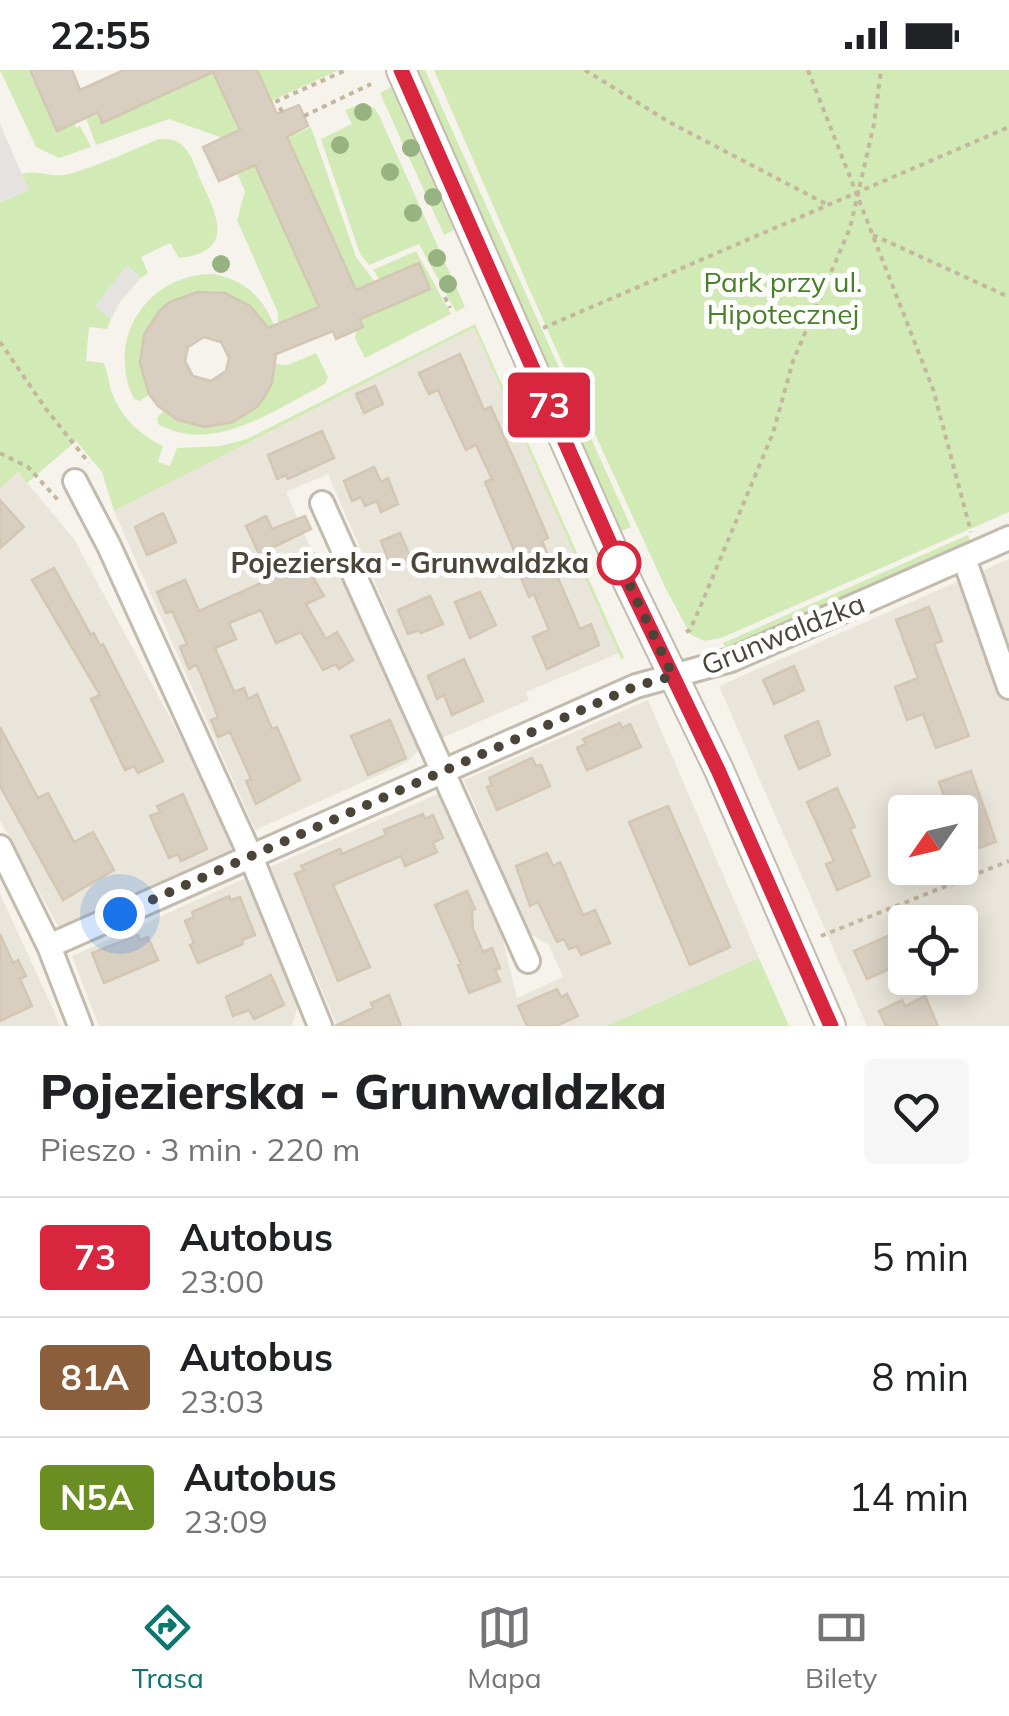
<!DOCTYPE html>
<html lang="pl">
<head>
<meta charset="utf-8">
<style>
	body { margin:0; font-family:Mulish,sans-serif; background:#f6f6f6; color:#202124; height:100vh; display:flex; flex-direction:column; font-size:38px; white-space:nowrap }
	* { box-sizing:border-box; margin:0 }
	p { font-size:32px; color:#757577 }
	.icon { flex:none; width:55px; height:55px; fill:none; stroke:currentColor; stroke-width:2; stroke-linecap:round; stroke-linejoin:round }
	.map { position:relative; height:956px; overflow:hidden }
	.side { display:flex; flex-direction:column; background:#fff; flex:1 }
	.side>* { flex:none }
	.badge { padding:0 20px; border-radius:8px; font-size:35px; line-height:65px }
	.needle { width:65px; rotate:236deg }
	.controls { position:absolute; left:888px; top:725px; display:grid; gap:20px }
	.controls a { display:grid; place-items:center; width:90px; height:90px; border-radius:10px; background:#fff; box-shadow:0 5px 25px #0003; font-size:50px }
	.you { position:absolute; width:50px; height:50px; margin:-25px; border:8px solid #fff; border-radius:50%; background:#1a73e8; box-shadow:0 0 0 15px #1a73e833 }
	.map>.badge { position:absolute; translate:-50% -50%; box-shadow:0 0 0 5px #fff }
	.round { display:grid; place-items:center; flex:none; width:105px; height:105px; border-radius:10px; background:#f6f6f6 }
	.overview { display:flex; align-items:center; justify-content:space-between; height:170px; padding:0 40px }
	h1 { font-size:48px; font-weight:800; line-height:75px }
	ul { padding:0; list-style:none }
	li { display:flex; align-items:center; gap:30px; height:120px; padding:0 40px; border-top:2px solid #e0e0e0 }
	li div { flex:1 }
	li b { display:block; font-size:38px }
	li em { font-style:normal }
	li .badge { min-width:110px; font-weight:700; text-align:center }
	.status { display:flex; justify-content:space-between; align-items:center; height:70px; padding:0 50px; background:#fff; direction:ltr }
	.status svg { height:28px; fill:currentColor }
	.tab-bar { display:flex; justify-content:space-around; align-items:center; height:140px; border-top:2px solid #e0e0e0; background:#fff; font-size:28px; color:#757577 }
	.tab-bar a { display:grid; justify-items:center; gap:5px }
	.tab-bar .active { color:#0f766e }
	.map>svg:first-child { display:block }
	.residential { fill:#eae5da; fill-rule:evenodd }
	.green { fill:#d2eab5 }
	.parking { fill:#e5e3e0 }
	.building { fill:#d8cfc1; stroke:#d3c7b4; stroke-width:2.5; fill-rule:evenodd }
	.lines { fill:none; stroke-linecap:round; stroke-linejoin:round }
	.minor-casing { stroke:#c2bbae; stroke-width:28 }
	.tertiary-casing { stroke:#c2bbae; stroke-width:32 }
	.path { stroke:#c4b79f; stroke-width:4; stroke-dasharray:5 5; stroke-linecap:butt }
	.minor { stroke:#fff; stroke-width:22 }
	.tertiary { stroke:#fff; stroke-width:28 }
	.tree { fill:#97b381 }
	.line-casing { stroke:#fff; stroke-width:22 }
	.line { stroke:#d7263d; stroke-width:15 }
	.walk { stroke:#4b4439; stroke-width:10; stroke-dasharray:0 18 }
	.stop-dot { fill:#fff; stroke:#d7263d; stroke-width:5 }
	.labels { text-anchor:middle; stroke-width:10; stroke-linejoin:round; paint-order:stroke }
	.park-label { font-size:28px; fill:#4a7f2a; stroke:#fff }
	.stop-label { font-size:28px; font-weight:bold; fill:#4b4439; stroke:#fff; text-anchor:end }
	.street-label { font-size:28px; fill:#4b4439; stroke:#fff }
</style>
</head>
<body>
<div class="status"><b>22:55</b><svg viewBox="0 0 49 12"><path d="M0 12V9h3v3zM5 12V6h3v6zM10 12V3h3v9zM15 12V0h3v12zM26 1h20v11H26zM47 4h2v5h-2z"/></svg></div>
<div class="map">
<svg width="1009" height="956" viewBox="0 0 1009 956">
	<rect width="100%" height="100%" fill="#f6f3ec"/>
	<path class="residential" d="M 474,258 L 619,583 L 526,622 L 529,630 L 442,668 L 328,404 L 286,422 L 312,481 L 335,489 L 418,680 L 408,692 L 255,760 L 114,441 Z
		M 18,402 L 74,469 L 198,700 L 237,785 L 66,859 L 58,856 L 0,750 L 0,419 Z
		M 1009,489 L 1009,956 L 867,956 L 719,616 ZM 905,742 L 960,742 L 960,798 L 905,798 ZM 905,852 L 960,852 L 960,908 L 905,908 Z
		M 648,630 L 759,888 L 606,956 L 337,956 L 270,797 L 440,723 L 500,858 L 517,928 L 563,907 L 549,875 L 529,863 L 464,710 Z
		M 246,808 L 299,932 L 292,956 L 99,956 L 72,886 Z
		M 0,824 L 54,941 L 60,956 L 0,956 Z"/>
	<path class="green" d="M 0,0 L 28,0 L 57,60 L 74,53 L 76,58 L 80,56 L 91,77 L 59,88 L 36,77 Z
		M 191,0 L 213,0 L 240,60 L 222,71 L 220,67 L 169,49 L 96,75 L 86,48 L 98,42 L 102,52 L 195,11 Z
		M 257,0 L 339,0 L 271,31 Z
		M 417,0 L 425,0 L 631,457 L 622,461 Z
		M 434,0 L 1009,0 L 1009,442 L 721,568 L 704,571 L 690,564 L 665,517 L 546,257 Z
		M 391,17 L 454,160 L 444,165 L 380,23 Z
		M 363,33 L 374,38 L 379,45 L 465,237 L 456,242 L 419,174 L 369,195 L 360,184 L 321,69 L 352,54 L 345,40 Z
		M 311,57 L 356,187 L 375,212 L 356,220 L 288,68 Z
		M 159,69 C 168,69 175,69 182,75 C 192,83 196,100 201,111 C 218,147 235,182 179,188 L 170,173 L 141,187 L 148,203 L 141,208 L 127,196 L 95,236 L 111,249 L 107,259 L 89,257 L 86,291 L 104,293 C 107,301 108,308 110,317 C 118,344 138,364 163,376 L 158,392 L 170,396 L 177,378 L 220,376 L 247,369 L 475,254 L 624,588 L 621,589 L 474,258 L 114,441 L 102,402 L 76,371 L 27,413 L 18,402 L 0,419 L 0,132 L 29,120 L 22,104 C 39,99 53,109 69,104 C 100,95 130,81 159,69 Z
		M 255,95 L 319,237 L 278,254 L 278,243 L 237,150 L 245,121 L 236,101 Z
		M 416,181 L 451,244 L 365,288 L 355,268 L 356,260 L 363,257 L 360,249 L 380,210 L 373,200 Z
		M 212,204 C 243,209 262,226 274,255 L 268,258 C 219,180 113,238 150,324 L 140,331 L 134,329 C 105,269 147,205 212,204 Z
		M 316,283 L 328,307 L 325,314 C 277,338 213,386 158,354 L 157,348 L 164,341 C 212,373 267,352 276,294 L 288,295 Z
		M 968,465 L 971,474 L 727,581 L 723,573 Z
		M 759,888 L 789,956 L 606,956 Z"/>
	<path class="parking" d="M 0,54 L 29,120 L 0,132 Z
		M 126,196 L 141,208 L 120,232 L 111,249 L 95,236 Z"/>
	<path class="building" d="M 30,0 L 72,0 L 80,20 L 124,0 L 257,0 L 277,44 L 299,35 L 304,46 L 308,56 L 287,67 L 356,220 L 419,193 L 430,219 L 360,249 L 363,257 L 336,269 L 333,261 L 276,284 L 272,313 L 265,326 L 257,337 L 233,352 L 205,357 L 178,350 L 158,336 L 149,324 L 140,293 L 144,265 L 159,241 L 170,232 L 197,222 L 225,223 L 250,236 L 268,258 L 319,237 L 255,95 L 219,111 L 203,77 L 240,60 L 213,2 L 102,53 L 98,42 L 57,61 ZM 204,267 L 221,272 L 229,288 L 226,301 L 211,311 L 193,306 L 185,291 L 188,277 Z
		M 460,284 L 484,340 L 491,337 L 526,416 L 548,468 L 542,471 L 580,559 L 591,554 L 599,575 L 547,599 L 533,567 L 549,560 L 534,524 L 529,527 L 522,510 L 518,499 L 521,497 L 485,412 L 492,409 L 476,375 L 466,380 L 438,320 L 429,324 L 419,303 Z
		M 375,316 L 383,334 L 364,343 L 356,324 Z
		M 322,361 L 334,388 L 288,409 L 286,405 L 277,409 L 268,385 Z
		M 374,397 L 381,412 L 388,408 L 398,434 L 381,442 L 377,431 L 365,436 L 361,427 L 352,431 L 344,411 Z
		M 0,430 L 24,457 L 0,478 Z
		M 163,443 L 176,472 L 147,485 L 135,457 Z
		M 266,446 L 272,459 L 305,446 L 311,459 L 259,484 L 246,456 Z
		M 400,463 L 412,491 L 392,500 L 381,471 Z
		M 54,498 L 91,565 L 94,563 L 100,576 L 103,574 L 163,691 L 138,703 L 134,696 L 125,700 L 91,629 L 100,625 L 32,510 Z
		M 308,499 L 324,526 L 306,534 L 326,569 L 337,562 L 353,590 L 339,599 L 336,594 L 323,600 L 301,562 L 276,573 L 261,540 L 229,553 L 236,569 L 215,578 L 234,622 L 244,618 L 248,629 L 257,624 L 272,659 L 277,657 L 300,710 L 256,734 L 246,711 L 251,709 L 230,662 L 218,667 L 211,650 L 218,647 L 200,602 L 196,595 L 189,599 L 180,577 L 187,574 L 172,541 L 166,543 L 157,522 L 185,510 L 199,541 L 281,504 L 288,508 Z
		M 480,522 L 496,555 L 470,568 L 455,532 Z
		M 430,526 L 443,554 L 421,563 L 419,560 L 408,564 L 398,540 Z
		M 929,537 L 942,571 L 934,574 L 969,666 L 936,678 L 923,644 L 907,650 L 895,617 L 918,608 L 896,550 Z
		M 464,589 L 483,631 L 452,645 L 444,625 L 437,629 L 428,606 Z
		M 794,596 L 804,620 L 774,634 L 763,610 Z
		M 390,650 L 406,688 L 368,705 L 351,666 Z
		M 818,651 L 830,685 L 799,699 L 785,666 Z
		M 620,653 L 622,658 L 630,654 L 641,677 L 587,700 L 577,678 L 586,674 L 583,669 Z
		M 0,657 L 38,728 L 48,723 L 74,772 L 93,762 L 114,800 L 63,830 L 0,716 Z
		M 532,688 L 536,696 L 541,695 L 550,716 L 497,740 L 487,717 L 492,715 L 489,708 Z
		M 971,701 L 996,772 L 964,783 L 960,772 L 960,742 L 950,742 L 939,712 Z
		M 837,718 L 855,757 L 850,759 L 870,806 L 837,820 L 826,794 L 834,791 L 807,732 Z
		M 183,724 L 207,779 L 181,791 L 178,784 L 169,788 L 150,746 L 160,742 L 157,736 Z
		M 668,736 L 730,877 L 690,895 L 629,752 Z
		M 423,744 L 425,749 L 433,745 L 443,768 L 433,773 L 437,782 L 405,796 L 401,786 L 333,815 L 370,897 L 338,911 L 295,804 L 304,800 L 301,796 L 340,779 L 342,784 L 386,765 L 384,760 Z
		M 547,783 L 553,796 L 560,792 L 583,845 L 595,840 L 610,873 L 581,885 L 577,876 L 569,879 L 564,869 L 557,872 L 538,832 L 530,836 L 516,796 Z
		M 467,821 L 475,839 L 472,840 L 473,859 L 483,882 L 492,878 L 500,898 L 495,900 L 500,911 L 469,923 L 458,895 L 461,894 L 435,835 Z
		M 229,826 L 231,830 L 240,827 L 255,865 L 242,870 L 243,874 L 198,893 L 190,875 L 194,873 L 185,851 L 194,847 L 192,842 Z
		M 0,864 L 13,893 L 18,890 L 26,906 L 20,909 L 32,936 L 0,951 Z
		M 138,865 L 140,870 L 148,867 L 158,890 L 104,913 L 92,883 Z
		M 888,866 L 900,894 L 867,909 L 854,881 Z
		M 271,905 L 284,935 L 254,949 L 249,940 L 233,946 L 226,927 Z
		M 557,919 L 561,927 L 567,924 L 578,946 L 556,956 L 527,956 L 518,936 Z
		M 389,925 L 401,956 L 335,956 L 373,938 L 371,933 Z
		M 925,926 L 938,956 L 886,956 L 879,941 L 902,930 L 905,936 Z"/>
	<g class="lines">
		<defs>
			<path id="minor" d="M 75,411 L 109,476 L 251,787 L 320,956
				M 322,433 L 528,891
				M 964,488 L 1009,617
				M 0,777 L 49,876
				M 80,956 L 49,876 L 636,616 L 731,590 L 1009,468"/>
			<path id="tertiary" d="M 401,0 L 619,494 L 719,700 L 831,956"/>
		</defs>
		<use href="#minor" class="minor-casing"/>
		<use href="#tertiary" class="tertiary-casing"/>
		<path class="path" d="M 585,0 L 669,52 L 826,134
			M 808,0 L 933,319 L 971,462
			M 282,42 L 277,31 L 346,0
			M 304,46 L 371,14
			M 873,165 L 1009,227
			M 445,227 L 450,238
			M 543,258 L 1009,57
			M 0,272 L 46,339 L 89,393
			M 0,383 L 28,397 L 58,430
			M 686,562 L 690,560 L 701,535 L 773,363 L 793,291 L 850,158 L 874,54 L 881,0
			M 821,866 L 1009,791"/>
		<use href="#minor" class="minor"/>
		<use href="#tertiary" class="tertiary"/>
	</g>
	<g class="tree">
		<circle cx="363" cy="42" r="9"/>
		<circle cx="340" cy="75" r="9"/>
		<circle cx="411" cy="78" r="9"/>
		<circle cx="390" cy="102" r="9"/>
		<circle cx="433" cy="127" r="9"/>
		<circle cx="413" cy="143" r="9"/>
		<circle cx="437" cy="188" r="9"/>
		<circle cx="221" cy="194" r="9"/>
		<circle cx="448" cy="214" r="9"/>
	</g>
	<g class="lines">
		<defs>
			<path id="line" d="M 401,0 L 619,494 L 718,700 L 831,956"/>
		</defs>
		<use href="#line" class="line-casing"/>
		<use href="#line" class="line"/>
		<path class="walk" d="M 120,844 L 636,616 L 673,606 L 619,493"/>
	</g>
	<circle class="stop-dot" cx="619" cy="493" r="20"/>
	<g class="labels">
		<g class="park-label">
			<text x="783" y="222">Park przy ul.<tspan x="783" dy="32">Hipotecznej</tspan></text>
		</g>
		<g class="stop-label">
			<text x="589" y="503">Pojezierska - Grunwaldzka</text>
		</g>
		<g class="street-label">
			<text transform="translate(783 564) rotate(-22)" y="10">Grunwaldzka</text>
		</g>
	</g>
</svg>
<div class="controls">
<a><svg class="needle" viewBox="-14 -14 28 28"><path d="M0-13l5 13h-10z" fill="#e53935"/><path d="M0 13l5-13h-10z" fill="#757577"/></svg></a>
<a><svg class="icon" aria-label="locate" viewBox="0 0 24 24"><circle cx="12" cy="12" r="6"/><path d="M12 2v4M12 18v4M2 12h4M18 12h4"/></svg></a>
</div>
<div class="you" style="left:120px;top:844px"></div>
<b class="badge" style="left:549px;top:335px;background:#d7263d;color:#fff">73</b>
</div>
<section class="side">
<div class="overview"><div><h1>Pojezierska - Grunwaldzka</h1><p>Pieszo · 3 min · 220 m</p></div><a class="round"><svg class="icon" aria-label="heart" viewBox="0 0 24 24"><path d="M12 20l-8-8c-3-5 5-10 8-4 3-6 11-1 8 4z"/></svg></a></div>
<ul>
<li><span class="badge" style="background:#d7263d;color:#fff">73</span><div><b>Autobus</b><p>23:00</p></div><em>5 min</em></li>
<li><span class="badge" style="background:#8b5e3c;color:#fff">81A</span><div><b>Autobus</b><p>23:03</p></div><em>8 min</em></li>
<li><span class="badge" style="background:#6b8e23;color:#fff">N5A</span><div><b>Autobus</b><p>23:09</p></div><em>14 min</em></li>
</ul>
</section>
<nav class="tab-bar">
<a class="active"><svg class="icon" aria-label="directions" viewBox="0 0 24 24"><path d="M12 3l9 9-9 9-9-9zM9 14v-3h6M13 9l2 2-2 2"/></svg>Trasa</a>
<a><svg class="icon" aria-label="map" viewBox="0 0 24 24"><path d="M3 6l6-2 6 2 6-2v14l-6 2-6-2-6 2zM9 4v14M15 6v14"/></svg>Mapa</a>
<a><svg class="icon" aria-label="tickets" viewBox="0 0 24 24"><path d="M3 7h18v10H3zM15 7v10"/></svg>Bilety</a>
</nav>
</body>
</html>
